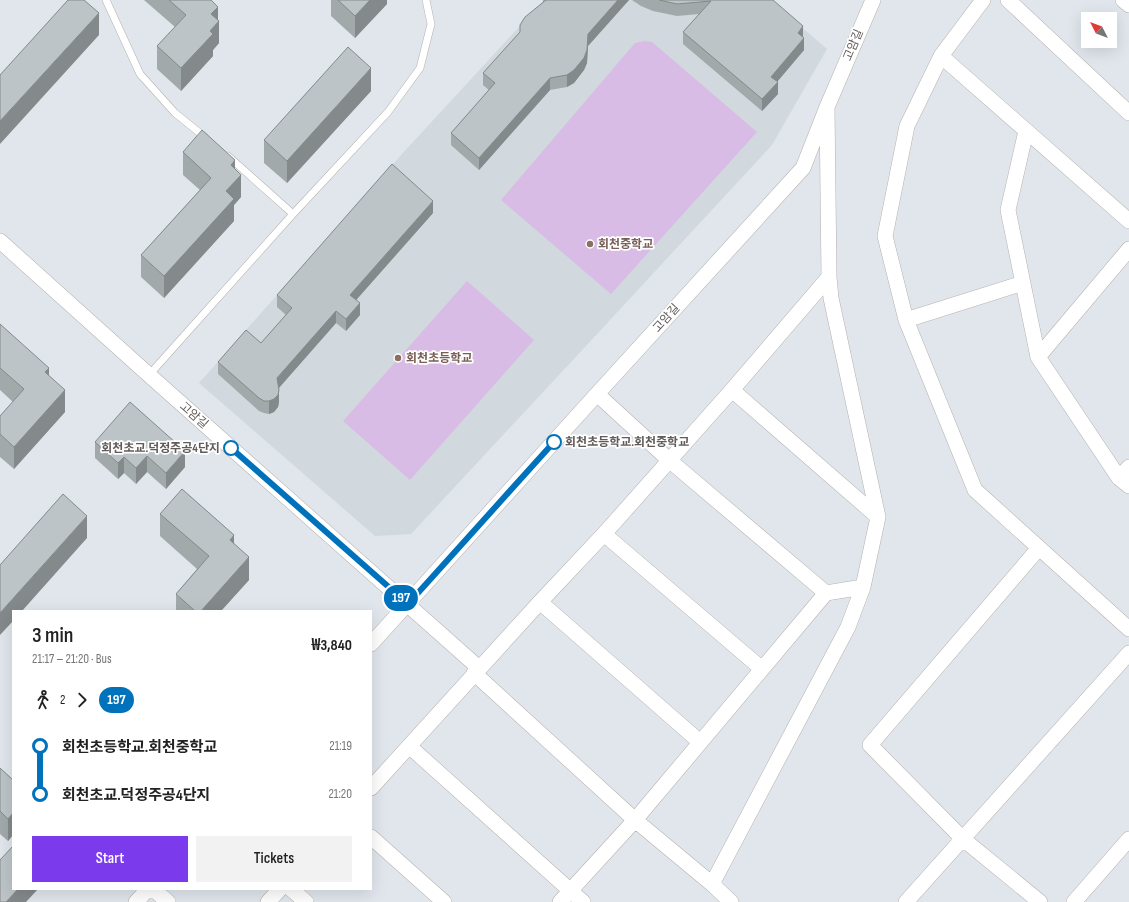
<!DOCTYPE html>
<html lang="en">
<head>
<meta charset="utf-8">
<style>
	body { margin:0; font-family:"Sofia Sans Condensed","Noto Sans KR",sans-serif; background:#f2f2f2; color:#222; height:100vh; display:flex; flex-direction:column; font-size:15px; white-space:nowrap }
	* { box-sizing:border-box; margin:0 }
	p { font-size:13px; color:#767676 }
	.icon { flex:none; width:22px; height:22px; fill:none; stroke:currentColor; stroke-width:2; stroke-linecap:round; stroke-linejoin:round }
	.map { position:relative; flex:1; overflow:hidden }
	.panel { position:absolute; left:12px; top:610px; width:360px; height:280px; display:flex; flex-direction:column; background:#fff; border-radius:0px; box-shadow:0 4px 16px #0002 }
	.panel>* { flex:none }
	.badge { padding:0 8px; border-radius:13px; font-size:14px; line-height:26px }
	.needle { width:26px; rotate:312deg }
	.fabs { position:absolute; left:1081px; top:12px; display:grid; gap:8px }
	.fabs a { display:grid; place-items:center; width:36px; height:36px; border-radius:0px; background:#fff; box-shadow:0 4px 16px #0002; font-size:20px }
	.map>.badge { position:absolute; translate:-50% -50%; box-shadow:0 0 0 2px #fff }
	.legs { display:flex; align-items:center; gap:6px; height:44px; padding:0 20px; font-size:13px }
	.legs p { margin-inline-start:auto }
	.headline { display:flex; align-items:center; justify-content:space-between; height:68px; padding:0 20px }
	h1 { font-size:22px; font-weight:600; line-height:30px }
	.cta { display:flex; gap:8px; margin-top:auto; padding:8px 20px }
	.cta a { flex:1; height:46px; border-radius:0px; background:#7c3aed; color:#fff; font-size:16px; font-weight:600; line-height:46px; text-align:center }
	.cta a+a { background:#f2f2f2; color:#222 }
	ul { padding:0 20px; list-style:none }
	li { display:flex; align-items:center; gap:14px; height:48px; font-size:15px }
	li i { display:grid; place-items:center; width:6px; height:100%; margin:0 5px; background:currentColor }
	li i::after { content:''; width:10px; height:10px; margin:-5px; border:3px solid; border-radius:50%; background:#fff }
	li p { margin-inline-start:auto }
	li:first-child i { background:linear-gradient(#0000 50%,currentColor 0) }
	li:last-child i { background:linear-gradient(currentColor 50%,#0000 0) }
	.map>svg:first-child { display:block }
	.education { fill:#d1d8de }
	.green { fill:#d8bce5 }
	.lines { fill:none; stroke-linecap:round; stroke-linejoin:round }
	.service-casing { stroke:#b6b1ae; stroke-width:8 }
	.minor-casing { stroke:#b6b1ae; stroke-width:16 }
	.service { stroke:#fff; stroke-width:7 }
	.minor { stroke:#fff; stroke-width:15 }
	.wall { fill:#a2a9ab }
	.shaded-wall { fill:#84898b }
	.building { fill:#bcc4c7; stroke:#84898b }
	.line-1-casing { stroke:#fff; stroke-width:9 }
	.line-1 { stroke:#0072bc; stroke-width:6 }
	.education-dot { fill:#8d6e63; stroke:#fff; stroke-width:1.5 }
	.stop-1-dot { fill:#fff; stroke:#0072bc; stroke-width:2 }
	.labels { text-anchor:middle; stroke-width:3.5; stroke-linejoin:round; paint-order:stroke }
	.street-label { font-size:12px; fill:#615b59; stroke:#fff }
	.education-label { font-size:12px; font-weight:bold; fill:#785e54; stroke:#fff; text-anchor:start }
	.stop-label { font-size:12px; font-weight:bold; fill:#615b59; stroke:#fff; text-anchor:start }
</style>
</head>
<body>
<div class="map">
<svg width="1129" height="902" viewBox="0 0 1129 902">
	<rect width="100%" height="100%" fill="#e0e6ec"/>
	<path class="education" d="M 544,0 L 770,0 L 827,49 L 772,145 L 598,333 L 411,534 L 375,536 L 199,383 L 402,154 Z"/>
	<path class="green" d="M 645,41 L 652,42 L 757,132 L 611,294 L 501,200 L 635,43 Z
		M 467,281 L 534,340 L 410,480 L 343,421 Z"/>
	<g class="lines">
		<defs>
			<path id="service" d="M 106,0 L 140,74 L 175,113 L 206,138
				M 228,156 L 293,214
				M 149,375 L 293,214 L 388,112 L 420,68 L 431,24 L 426,0"/>
			<path id="minor" d="M 983,0 L 941,56 L 907,126 L 885,236 L 906,320 L 975,490 L 1129,629
				M 1008,0 L 1129,113
				M 1123,0 L 1129,5
				M 941,56 L 1129,221
				M 1026,131 L 1008,210 L 1038,357 L 1119,478 L 1129,486
				M 0,241 L 149,375 L 479,668
				M 906,320 L 1023,283
				M 1038,357 L 1129,249
				M 732,390 L 878,517
				M 597,394 L 669,460 L 826,593
				M 1119,478 L 1129,467
				M 604,534 L 762,669
				M 1039,548 L 870,745 L 963,839 L 1040,902
				M 540,602 L 700,742
				M 371,644 L 597,394 L 803,168 L 827,107 L 873,0
				M 474,673 L 635,820 L 560,902
				M 409,746 L 583,902
				M 371,788 L 540,602 L 604,534 L 732,390 L 829,277
				M 371,837 L 444,902
				M 712,884 L 635,820 L 826,593 L 863,587 L 878,517 L 831,298 L 829,277 L 827,107
				M 153,889 L 168,902
				M 291,889 L 306,902
				M 136,902 L 148,889
				M 268,902 L 280,889
				M 731,902 L 712,884 L 848,627 L 863,587
				M 906,902 L 1129,653
				M 1074,902 L 1129,839"/>
		</defs>
		<use href="#service" class="service-casing"/>
		<use href="#minor" class="minor-casing"/>
		<use href="#service" class="service"/>
		<use href="#minor" class="minor"/>
	</g>
	<path class="wall" d="M 144,0 L 211,0 L 218,20 L 219,43 L 213,50 L 213,56 L 181,91 L 157,69 L 157,46 L 175,27 Z
		M 331,0 L 387,0 L 387,4 L 355,38 L 331,16 Z
		M 543,0 L 629,0 L 588,46 L 587,63 L 584,70 L 574,83 L 567,87 L 550,90 L 479,170 L 451,145 L 451,133 L 489,90 L 483,85 L 483,73 L 520,32 L 543,2 Z
		M 632,0 L 773,0 L 803,38 L 804,50 L 777,82 L 778,94 L 762,111 L 683,44 L 683,32 L 699,14 L 677,16 L 653,11 L 641,6 Z
		M 371,91 L 287,183 L 264,163 L 264,140 Z
		M 183,152 L 235,170 L 241,197 L 234,205 L 234,221 L 164,298 L 141,277 L 141,255 L 200,190 L 183,175 Z
		M 433,213 L 356,300 L 360,315 L 346,331 L 336,323 L 279,388 L 279,402 L 278,407 L 274,412 L 269,414 L 264,413 L 259,411 L 218,374 L 218,362 L 261,343 L 286,315 L 277,307 L 277,295 Z
		M 0,324 L 49,376 L 65,412 L 14,469 L 0,457 L 0,416 L 13,402 L 0,390 Z
		M 95,442 L 185,467 L 166,489 L 147,472 L 136,484 L 124,473 L 118,479 L 95,458 Z
		M 160,514 L 234,543 L 249,580 L 221,611 L 176,611 L 176,594 L 197,569 L 160,536 Z
		M 0,768 L 13,780 L 13,835 L 8,841 L 0,834 Z"/>
	<path class="shaded-wall" d="M 370,0 L 387,0 L 387,4 L 355,38 L 355,16 Z
		M 618,0 L 629,0 L 588,46 L 587,63 L 584,70 L 574,83 L 567,87 L 567,75 L 588,34 Z
		M 218,7 L 218,22 L 219,21 L 219,43 L 213,50 L 213,56 L 181,91 L 181,68 L 210,31 L 211,14 Z
		M 99,13 L 99,35 L 0,144 L 0,121 Z
		M 803,26 L 803,38 L 798,33 Z
		M 804,38 L 804,50 L 771,89 L 771,77 Z
		M 371,68 L 371,91 L 287,183 L 287,161 Z
		M 550,78 L 550,90 L 479,170 L 479,158 Z
		M 778,82 L 778,94 L 762,111 L 762,99 Z
		M 235,160 L 235,181 L 241,175 L 241,197 L 234,205 L 234,221 L 164,298 L 164,276 L 226,191 L 231,165 Z
		M 433,201 L 433,213 L 350,307 L 350,295 Z
		M 360,303 L 360,315 L 346,331 L 346,319 Z
		M 336,311 L 336,323 L 277,390 L 277,378 Z
		M 49,368 L 49,390 L 45,372 Z
		M 65,390 L 65,412 L 14,469 L 14,447 Z
		M 279,390 L 279,402 L 278,407 L 274,412 L 269,414 L 269,401 Z
		M 185,451 L 185,467 L 166,489 L 166,473 Z
		M 147,456 L 147,472 L 136,484 L 136,468 Z
		M 124,457 L 124,473 L 118,479 L 118,463 Z
		M 87,516 L 87,538 L 22,611 L 13,611 L 13,621 L 0,635 L 0,613 Z
		M 234,535 L 234,558 L 230,540 Z
		M 249,557 L 249,580 L 221,611 L 201,611 Z
		M 13,813 L 13,835 L 8,841 L 8,819 Z
		M 18,889 L 38,889 L 26,902 L 6,902 Z"/>
	<path class="building" d="M 68,0 L 84,0 L 99,13 L 0,121 L 0,75 Z
		M 169,0 L 211,0 L 218,7 L 211,14 L 219,21 L 210,31 L 213,34 L 181,68 L 157,46 L 186,15 Z
		M 338,0 L 370,0 L 355,16 Z
		M 546,0 L 618,0 L 588,34 L 587,50 L 584,58 L 574,70 L 567,75 L 550,78 L 479,158 L 451,133 L 495,83 L 483,73 L 520,32 L 520,25 L 525,17 Z
		M 659,0 L 773,0 L 803,26 L 798,33 L 804,38 L 771,77 L 778,82 L 762,99 L 683,32 L 711,1 L 677,4 Z
		M 348,47 L 371,68 L 287,161 L 264,140 Z
		M 202,130 L 235,160 L 231,165 L 241,175 L 226,191 L 234,199 L 164,276 L 141,255 L 211,178 L 183,152 Z
		M 392,164 L 433,201 L 350,295 L 360,303 L 346,319 L 336,311 L 277,378 L 279,390 L 278,395 L 274,399 L 269,401 L 264,401 L 259,398 L 218,362 L 246,330 L 261,343 L 292,308 L 277,295 Z
		M 0,324 L 49,368 L 45,372 L 65,390 L 14,447 L 0,434 L 0,416 L 24,389 L 0,368 Z
		M 130,402 L 185,451 L 166,473 L 147,456 L 136,468 L 124,457 L 118,463 L 95,442 Z
		M 182,489 L 234,535 L 230,540 L 249,557 L 201,611 L 195,611 L 176,594 L 209,556 L 160,514 Z
		M 63,494 L 87,516 L 0,613 L 0,565 Z
		M 0,768 L 13,780 L 13,813 L 8,819 L 0,811 Z
		M 13,846 L 13,889 L 18,889 L 6,902 L 0,902 L 0,860 Z"/>
	<g class="lines">
		<defs>
			<path id="line-1" d="M 231,448 L 408,604 L 554,442"/>
		</defs>
		<use href="#line-1" class="line-1-casing"/>
		<use href="#line-1" class="line-1"/>
	</g>
	<g class="education-dot">
		<circle cx="590" cy="244" r="4"/>
		<circle cx="398" cy="358" r="4"/>
	</g>
	<g class="stop-1-dot">
		<circle cx="554" cy="442" r="7"/>
		<circle cx="231" cy="448" r="7"/>
	</g>
	<g class="labels">
		<g class="street-label">
			<text transform="translate(853 45) rotate(-67)" y="4">고암길</text>
			<text transform="translate(666 318) rotate(-48)" y="4">고암길</text>
			<text transform="translate(194 415) rotate(41)" y="4">고암길</text>
		</g>
		<g class="education-label">
			<text x="598" y="248">회천중학교</text>
			<text x="406" y="362">회천초등학교</text>
		</g>
		<g class="stop-label">
			<text x="565" y="446">회천초등학교.회천중학교</text>
			<text x="220" y="452" text-anchor="end">회천초교.덕정주공4단지</text>
		</g>
	</g>
</svg>
<div class="fabs">
<a><svg class="needle" viewBox="-14 -14 28 28"><path d="M0-13l5 13h-10z" fill="#e53935"/><path d="M0 13l5-13h-10z" fill="#767676"/></svg></a>
</div>
<b class="badge" style="left:401px;top:598px;background:#0072bc;color:#fff">197</b>
<section class="panel">
<div class="headline"><div><h1>3 min</h1><p>21:17 – 21:20 · Bus</p></div><b>₩3,840</b></div>
<div class="legs"><svg class="icon" aria-label="walk" viewBox="0 0 24 24"><circle cx="13" cy="4" r="2"/><path d="M13 8l-2 6 4 7M11 14l-3 7M7 12l3-4h3l4 4"/></svg>2<svg class="icon" aria-label="forward" viewBox="0 0 24 24"><path d="M9 5l7 7-7 7"/></svg><b class="badge" style="background:#0072bc;color:#fff">197</b></div>
<ul>
<li><i style="color:#0072bc"></i><b>회천초등학교.회천중학교</b><p>21:19</p></li>
<li><i style="color:#0072bc"></i><b>회천초교.덕정주공4단지</b><p>21:20</p></li>
</ul>
<div class="cta"><a>Start</a><a>Tickets</a></div>
</section>
</div>
</body>
</html>
